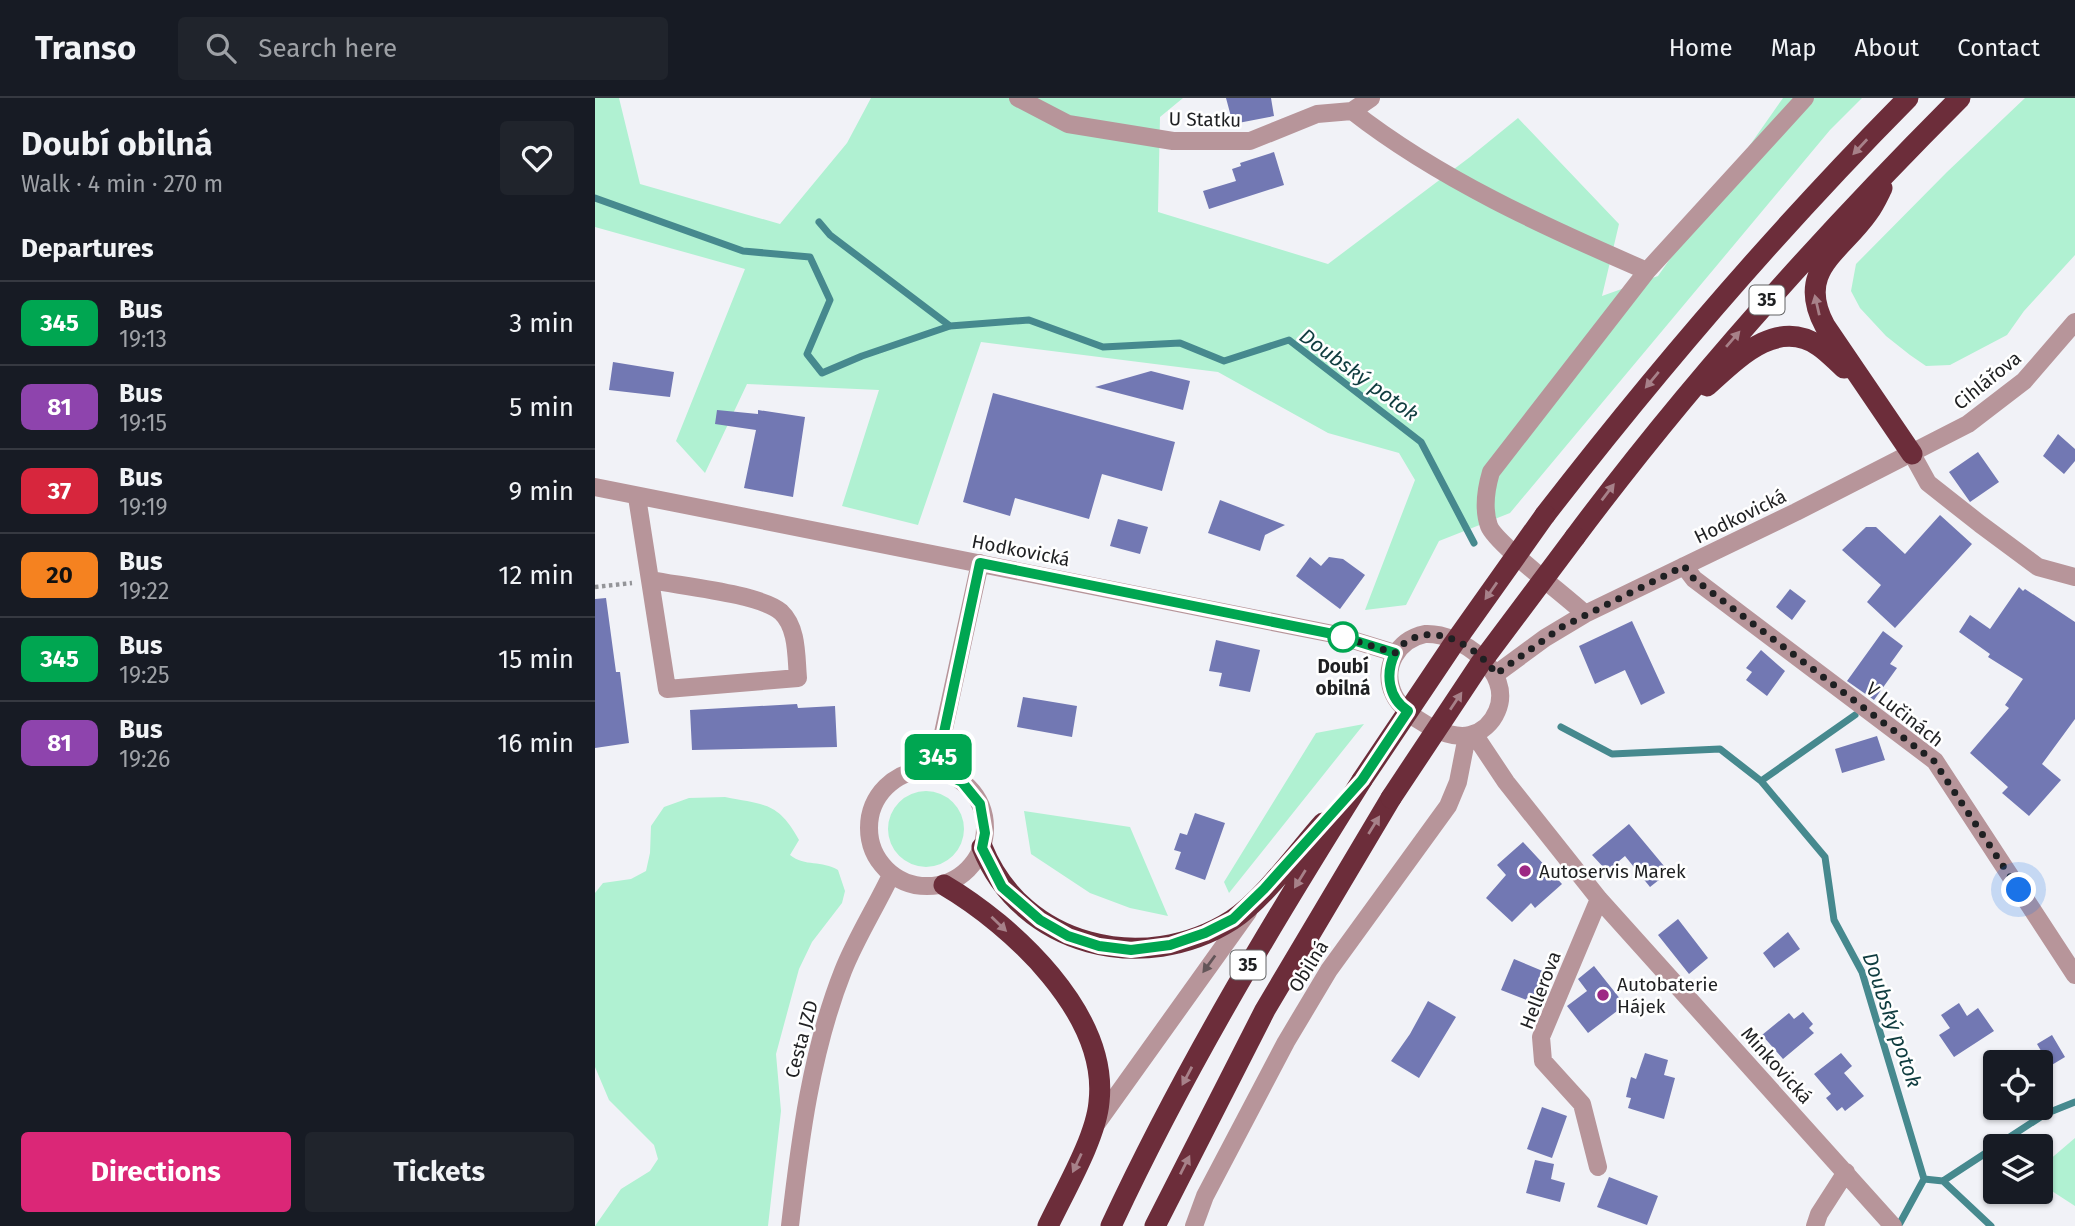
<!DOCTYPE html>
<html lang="en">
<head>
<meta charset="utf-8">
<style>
	body { margin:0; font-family:"Fira Sans",sans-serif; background:#20242c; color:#f1f3f6; height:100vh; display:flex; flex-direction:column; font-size:26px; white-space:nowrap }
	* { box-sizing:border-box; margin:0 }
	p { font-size:23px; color:#9ea1a6 }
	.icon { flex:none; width:38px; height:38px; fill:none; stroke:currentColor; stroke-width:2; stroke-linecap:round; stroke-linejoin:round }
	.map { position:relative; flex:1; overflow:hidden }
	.drawer { display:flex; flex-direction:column; background:#171b24; width:595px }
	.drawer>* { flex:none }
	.badge { padding:0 14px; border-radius:10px; font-size:24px; line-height:46px }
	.tools { position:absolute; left:1388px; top:952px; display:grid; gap:14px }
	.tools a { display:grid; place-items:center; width:70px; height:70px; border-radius:7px; background:#171b24; box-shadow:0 2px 5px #0004; font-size:35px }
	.you { position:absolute; width:35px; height:35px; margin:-18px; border:5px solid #fff; border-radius:50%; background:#1a73e8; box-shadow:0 0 0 10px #1a73e833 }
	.map>.badge { position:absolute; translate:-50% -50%; box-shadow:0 0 0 4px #fff }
	h2 { padding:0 21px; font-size:26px; line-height:63px }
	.round { display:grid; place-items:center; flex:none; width:74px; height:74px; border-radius:7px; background:#20242c }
	.summary { display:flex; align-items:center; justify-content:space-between; height:119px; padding:0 21px }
	h1 { font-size:33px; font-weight:700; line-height:52px }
	.action { display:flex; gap:14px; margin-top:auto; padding:14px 21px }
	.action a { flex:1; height:80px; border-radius:7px; background:#db2777; color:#fff; font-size:28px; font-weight:700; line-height:80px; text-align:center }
	.action a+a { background:#20242c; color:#f1f3f6 }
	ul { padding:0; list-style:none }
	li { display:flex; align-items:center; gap:21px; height:84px; padding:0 21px; border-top:2px solid #363941 }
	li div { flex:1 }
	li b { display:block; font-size:26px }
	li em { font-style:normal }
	li .badge { min-width:77px; font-weight:700; text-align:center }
	header { display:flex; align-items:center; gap:42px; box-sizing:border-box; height:98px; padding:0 35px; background:#171b24; border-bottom:2px solid #363941 }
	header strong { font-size:33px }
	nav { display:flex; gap:38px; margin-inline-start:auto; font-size:24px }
	.search { width:490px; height:63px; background:#20242c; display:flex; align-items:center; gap:18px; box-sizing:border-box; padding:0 24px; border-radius:7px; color:#9ea1a6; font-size:26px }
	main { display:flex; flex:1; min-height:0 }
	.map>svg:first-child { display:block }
	.green { fill:#b0f1d2 }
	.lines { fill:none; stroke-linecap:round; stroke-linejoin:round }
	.stream { stroke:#46898e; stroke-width:7 }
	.building { fill:#7278b3 }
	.path { stroke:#949599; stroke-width:4.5; stroke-dasharray:3.5 3.5; stroke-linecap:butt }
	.minor { stroke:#b7959a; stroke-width:18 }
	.highway { stroke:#6c2d3a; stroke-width:21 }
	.highway-bridge { stroke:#6c2d3a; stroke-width:21 }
	.oneway { fill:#a78189 }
	.oneway2 { fill:#635558 }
	.line-casing { stroke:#fff; stroke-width:16 }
	.line { stroke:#00a651; stroke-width:10 }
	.walk { stroke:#1f2022; stroke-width:7; stroke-dasharray:0 12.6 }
	.stop-dot { fill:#fff; stroke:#00a651; stroke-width:3.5 }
	.poi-dot { fill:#9d2884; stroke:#fff; stroke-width:2.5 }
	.labels { text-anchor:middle; stroke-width:5; stroke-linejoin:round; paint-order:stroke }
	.shield { fill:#fff; stroke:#626364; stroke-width:2 }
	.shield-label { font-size:18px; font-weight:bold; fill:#1f2022 }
	.street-label { font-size:19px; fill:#1f2022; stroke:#fff }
	.stop-label { font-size:19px; font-weight:bold; fill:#1f2022; stroke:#fff }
	.poi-label { font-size:19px; fill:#1f2022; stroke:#fff; text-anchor:start }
	.water-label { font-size:21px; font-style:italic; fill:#0f3c3f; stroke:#fff }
</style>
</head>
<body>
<header>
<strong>Transo</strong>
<div class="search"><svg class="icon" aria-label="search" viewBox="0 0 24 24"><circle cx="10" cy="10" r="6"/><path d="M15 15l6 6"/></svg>Search here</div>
<nav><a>Home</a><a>Map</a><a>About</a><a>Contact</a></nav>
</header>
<main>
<section class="drawer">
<div class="summary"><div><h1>Doubí obilná</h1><p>Walk · 4 min · 270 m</p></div><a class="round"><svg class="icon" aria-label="heart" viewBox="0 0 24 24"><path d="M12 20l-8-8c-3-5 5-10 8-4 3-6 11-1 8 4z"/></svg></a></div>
<h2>Departures</h2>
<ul>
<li><span class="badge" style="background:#00a651;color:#fff">345</span><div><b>Bus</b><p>19:13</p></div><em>3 min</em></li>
<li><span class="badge" style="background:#8e44ad;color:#fff">81</span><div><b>Bus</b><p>19:15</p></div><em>5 min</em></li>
<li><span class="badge" style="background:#d7263d;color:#fff">37</span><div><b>Bus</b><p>19:19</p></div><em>9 min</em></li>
<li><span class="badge" style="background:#f58220;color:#111">20</span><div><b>Bus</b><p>19:22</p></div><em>12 min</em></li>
<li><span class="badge" style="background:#00a651;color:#fff">345</span><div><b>Bus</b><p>19:25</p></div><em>15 min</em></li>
<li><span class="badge" style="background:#8e44ad;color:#fff">81</span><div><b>Bus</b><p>19:26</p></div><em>16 min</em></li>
</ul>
<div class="action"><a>Directions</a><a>Tickets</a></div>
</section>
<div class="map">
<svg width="1480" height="1128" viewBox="0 0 1480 1128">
	<rect width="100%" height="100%" fill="#f1f2f7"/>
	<path class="green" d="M 0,0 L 24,0 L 45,86 L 185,126 L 252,45 L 276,0 L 588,0 L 565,19 L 563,114 L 733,166 L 875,59 L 923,20 L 1024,126 L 1007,198 L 1063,178 L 1188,0 L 1267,0 L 1235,32 L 915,415 L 844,443 L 811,507 L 770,512 L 820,382 L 804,355 L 733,335 L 623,274 L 386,244 L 323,427 L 247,408 L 284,292 L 152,286 L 110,375 L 81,343 L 150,171 L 0,129 Z
		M 1430,0 L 1480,0 L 1480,157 L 1429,213 L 1412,237 L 1355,267 L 1331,268 L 1315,257 L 1291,238 L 1265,210 L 1256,193 L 1261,166 L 1352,74 Z
		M 769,626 L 634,795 L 629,784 L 721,635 Z
		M293 731a38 38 0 1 1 76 0a38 38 0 1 1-76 0Z
		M 130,699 C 170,707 183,704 204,742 L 195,757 C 210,769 227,762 243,772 L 250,793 L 247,805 L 217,844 L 204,871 L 181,956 L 186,1013 L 173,1128 L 0,1128 L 26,1091 L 55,1073 L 63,1061 L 59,1047 L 14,1002 L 0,969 L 0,795 L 8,785 L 36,781 L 51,773 L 55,755 L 56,728 L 69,709 L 94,700 Z
		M 429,713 L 535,729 L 573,818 L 535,810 L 495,795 L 436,756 Z
		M 1480,1040 L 1480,1108 L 1446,1086 L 1446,1069 Z"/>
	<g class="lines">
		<path class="stream" d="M 0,100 L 148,153 L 215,159 L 235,202 L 212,256 L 227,275 L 267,258 L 355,228 L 434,222 L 508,249 L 585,245 L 629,263 L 694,242 L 826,344 L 879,445
			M 224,124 L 235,137 L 355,228
			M 966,629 L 1017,656 L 1125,651 L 1166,683 L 1230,759 L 1239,822 L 1267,874 L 1329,1081 L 1348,1083 L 1400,1049
			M 1166,683 L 1260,617
			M 1401,1048 L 1450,1016 L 1480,1004
			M 1348,1083 L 1396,1128
			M 1305,1125 L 1329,1081"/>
	</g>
	<path class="building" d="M 631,0 L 676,0 L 679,18 L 638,26 Z
		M 679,54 L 689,87 L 614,111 L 608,93 L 641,83 L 637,71 L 646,68 L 645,65 Z
		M 18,264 L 79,274 L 75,299 L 14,292 Z
		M 556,273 L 595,283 L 588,312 L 500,289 Z
		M 398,295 L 580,344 L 567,393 L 507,376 L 494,421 L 420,400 L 415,418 L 368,404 Z
		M 122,312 L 163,316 L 163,312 L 210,319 L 198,399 L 149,390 L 161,332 L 120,326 Z
		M 1463,336 L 1480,351 L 1480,363 L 1469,376 L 1448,358 Z
		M 1383,354 L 1404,384 L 1375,404 L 1354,374 Z
		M 625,402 L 690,427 L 670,437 L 665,453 L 613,435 Z
		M 1345,417 L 1377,446 L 1300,530 L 1272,504 L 1286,487 L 1247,452 L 1271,429 L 1281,429 L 1310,456 Z
		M 523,421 L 553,429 L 545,456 L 515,448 Z
		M 715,459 L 726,468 L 734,459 L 748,461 L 770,477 L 745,511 L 701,478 Z
		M 1424,489 L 1428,493 L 1430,491 L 1480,524 L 1480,621 L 1447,666 L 1466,682 L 1434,718 L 1407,695 L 1413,689 L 1375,655 L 1414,610 L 1410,607 L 1428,581 L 1393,559 L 1395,556 L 1364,534 L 1375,517 L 1395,531 Z
		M 1195,491 L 1211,503 L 1197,522 L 1181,509 Z
		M 11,500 L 21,574 L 25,574 L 34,645 L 0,650 L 0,501 Z
		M 1037,523 L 1070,595 L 1046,607 L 1030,572 L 1000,586 L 984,548 Z
		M 1288,533 L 1308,548 L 1295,566 L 1302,570 L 1279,602 L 1252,583 Z
		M 621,542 L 665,552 L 655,594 L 624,588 L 627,575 L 614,573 Z
		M 1166,552 L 1190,573 L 1172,598 L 1151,582 L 1157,574 L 1151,570 Z
		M 428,599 L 482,608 L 477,639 L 422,629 Z
		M 202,606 L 203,610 L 240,608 L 242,649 L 97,652 L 95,612 Z
		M 1282,638 L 1290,662 L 1247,675 L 1240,651 Z
		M 600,715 L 630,725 L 610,782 L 580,771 L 586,754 L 579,752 L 585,735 L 592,737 Z
		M 1034,726 L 1074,774 L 1055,789 L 1030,758 L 1012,773 L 997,757 Z
		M 928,744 L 967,786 L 940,810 L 936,805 L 917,824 L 891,800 L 911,777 L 902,767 Z
		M 1083,821 L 1113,860 L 1094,876 L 1063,837 Z
		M 1193,834 L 1205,851 L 1179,870 L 1168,855 Z
		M 919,861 L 950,874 L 937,904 L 906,892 Z
		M 999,868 L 1030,907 L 993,935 L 972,908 L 992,893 L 983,881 Z
		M 833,903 L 861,919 L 824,980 L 796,963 L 815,936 Z
		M 1364,905 L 1372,918 L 1383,910 L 1399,933 L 1359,959 L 1344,937 L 1355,930 L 1346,917 Z
		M 1208,914 L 1218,926 L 1214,930 L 1219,935 L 1188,961 L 1167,937 L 1194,915 L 1199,921 Z
		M 1457,937 L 1470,959 L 1455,968 L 1442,946 Z
		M 1050,955 L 1073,962 L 1069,977 L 1080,980 L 1069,1021 L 1033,1010 L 1036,1000 L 1031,999 L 1036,979 L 1041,981 Z
		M 1246,955 L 1257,968 L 1249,975 L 1269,998 L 1250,1013 L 1247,1009 L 1242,1013 L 1231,1000 L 1236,996 L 1219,976 Z
		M 947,1009 L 972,1018 L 957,1060 L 932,1051 Z
		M 940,1062 L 959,1066 L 956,1081 L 970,1085 L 965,1104 L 931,1095 Z
		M 1014,1079 L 1063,1098 L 1052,1127 L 1002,1109 Z"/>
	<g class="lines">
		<path class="path" d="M 0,489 L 37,485"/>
		<path class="minor" d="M 423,0 L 473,26 L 578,43 L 655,43 L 722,16 L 757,13 L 776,0
			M 757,13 C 844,81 950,129 1052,173
			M 1317,356 L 1333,385 L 1385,426 L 1443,469 L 1480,479
			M 0,389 L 738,536 L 800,555
			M 42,399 L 72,591 L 203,580 C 201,559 203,530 186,514 C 166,496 85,488 56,482
			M 1089,468 L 1099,481 L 1340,663 L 1480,877
			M 990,516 C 970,497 901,446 894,428 C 888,411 891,391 896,374 L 1052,173 L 1210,0
			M 830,536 C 865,534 919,574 902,613 C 897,625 887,634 875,637 C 852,643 809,618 799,597 C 786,570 802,542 830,536 Z
			M 901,576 L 950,540 L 990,516 L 1201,414 L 1373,326 L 1429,283 L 1480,224
			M 879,636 L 911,684 L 1004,801 L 1298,1128
			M274 730a58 58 0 1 1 116 0a58 58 0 1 1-116 0Z
			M 340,672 L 385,465
			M 502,1025 L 653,814
			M 1003,1069 L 987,1006 L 948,963 L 946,939 L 1004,801
			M 195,1128 C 205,1041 216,954 248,873 C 261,840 281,809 296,777
			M 599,1128 L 610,1098 L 691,944 L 734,872 L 853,708 L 863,684 L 872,638
			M 1220,1128 L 1224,1116 L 1251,1074"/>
		<path class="highway" d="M 1287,90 C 1283,98 1279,107 1273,115 C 1245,155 1200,172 1230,228 L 1317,356
			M 1112,288 C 1142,261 1182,219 1224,248 C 1233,254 1241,263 1249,270
			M 950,417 C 1063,271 1183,131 1313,0
			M 980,439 C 1097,282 1226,139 1365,0
			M 387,749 C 427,849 549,878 637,822 C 668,802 703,753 728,725
			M 349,787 C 417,827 514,916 504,1004 C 501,1040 469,1094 453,1128
			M 516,1128 C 588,973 676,827 767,682
			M 560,1128 L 670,912 L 796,700"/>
		<path class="highway-bridge" d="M 767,682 L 857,548 L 950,417
			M 796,700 L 885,566 L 980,439"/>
	</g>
	<defs><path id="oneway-solid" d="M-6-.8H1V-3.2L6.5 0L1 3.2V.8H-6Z" transform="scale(1.75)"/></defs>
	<g class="oneway">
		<use href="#oneway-solid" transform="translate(1265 49) rotate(133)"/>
		<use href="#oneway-solid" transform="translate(1222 207) rotate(-103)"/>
		<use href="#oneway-solid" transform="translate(1138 241) rotate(-49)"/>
		<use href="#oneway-solid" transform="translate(1057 282) rotate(130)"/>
		<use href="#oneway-solid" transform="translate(1013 394) rotate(-53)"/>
		<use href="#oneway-solid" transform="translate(896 493) rotate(125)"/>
		<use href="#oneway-solid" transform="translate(861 603) rotate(-56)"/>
		<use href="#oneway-solid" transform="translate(779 727) rotate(-58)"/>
		<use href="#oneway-solid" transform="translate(705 781) rotate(122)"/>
		<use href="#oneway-solid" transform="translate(404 826) rotate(44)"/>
		<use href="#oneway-solid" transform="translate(592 978) rotate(118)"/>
		<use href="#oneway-solid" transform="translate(482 1065) rotate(115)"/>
		<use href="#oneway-solid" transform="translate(590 1067) rotate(-63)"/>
	</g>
	<use class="oneway2" href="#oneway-solid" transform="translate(614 866) rotate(126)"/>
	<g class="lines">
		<defs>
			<path id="line" d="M 385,465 L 738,536 L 800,555 C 790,576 793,600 813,613 L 767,682 L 669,791 L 638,821 L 610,835 L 575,847 L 536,852 L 504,848 L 473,838 L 445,822 L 407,789 L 387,750 L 390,735 L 385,706 L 367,684 L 341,672 Z"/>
		</defs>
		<use href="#line" class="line-casing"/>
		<use href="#line" class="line"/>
		<path class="walk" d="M 748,539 L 738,536 L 800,555 C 828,517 880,545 901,576 L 967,529 L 1089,468 L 1099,481 L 1339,663 L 1424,792"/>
	</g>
	<circle class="stop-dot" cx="748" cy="539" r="14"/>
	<g class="poi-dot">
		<circle cx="930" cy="773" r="7"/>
		<circle cx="1008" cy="897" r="7"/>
	</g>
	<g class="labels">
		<g class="shield">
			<rect x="1154.5" y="187.5" width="35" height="29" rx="5"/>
			<rect x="635.5" y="852.5" width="35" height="29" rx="5"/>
		</g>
		<g class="shield-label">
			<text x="1172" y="208">35</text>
			<text x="653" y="873">35</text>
		</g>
		<g class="street-label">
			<text transform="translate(610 21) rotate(1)" y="7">U Statku</text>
			<text transform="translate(1392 282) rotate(-39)" y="7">Cihlářova</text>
			<text transform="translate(1145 418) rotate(-26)" y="7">Hodkovická</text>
			<text transform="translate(426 452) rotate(11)" y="7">Hodkovická</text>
			<text transform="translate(1310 616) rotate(38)" y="7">V Lučinách</text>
			<text transform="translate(713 868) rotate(-58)" y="7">Obilná</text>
			<text transform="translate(945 892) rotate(-69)" y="7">Hellerova</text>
			<text transform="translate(206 941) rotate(-75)" y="7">Cesta JZD</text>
			<text transform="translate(1182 967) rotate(48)" y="7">Minkovická</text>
		</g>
		<g class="stop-label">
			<text x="748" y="575">Doubí<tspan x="748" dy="22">obilná</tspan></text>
		</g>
		<g class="poi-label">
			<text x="944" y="780">Autoservis Marek</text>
			<text x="1022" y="893">Autobaterie<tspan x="1022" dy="22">Hájek</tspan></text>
		</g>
		<g class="water-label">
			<text transform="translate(764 277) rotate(36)" y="7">Doubský potok</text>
			<text transform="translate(1297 922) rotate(71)" y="7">Doubský potok</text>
		</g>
	</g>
</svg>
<div class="tools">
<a><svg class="icon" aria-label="locate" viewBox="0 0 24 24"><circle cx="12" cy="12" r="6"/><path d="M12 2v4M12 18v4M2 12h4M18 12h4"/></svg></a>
<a><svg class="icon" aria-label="layers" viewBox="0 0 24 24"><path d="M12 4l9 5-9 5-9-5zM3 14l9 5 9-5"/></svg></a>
</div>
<div class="you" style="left:1424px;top:792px"></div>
<b class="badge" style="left:343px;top:659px;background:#00a651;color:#fff">345</b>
</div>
</main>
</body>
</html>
